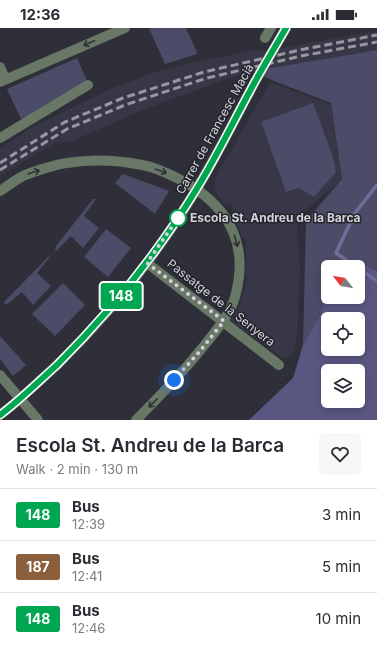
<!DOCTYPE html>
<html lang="en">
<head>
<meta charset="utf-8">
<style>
	body { margin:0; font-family:Inter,sans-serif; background:#f7f7f7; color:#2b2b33; height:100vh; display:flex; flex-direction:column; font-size:15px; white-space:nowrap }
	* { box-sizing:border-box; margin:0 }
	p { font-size:13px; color:#7c7c81 }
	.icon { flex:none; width:22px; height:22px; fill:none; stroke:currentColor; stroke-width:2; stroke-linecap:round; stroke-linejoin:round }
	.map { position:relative; height:392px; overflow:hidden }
	.panel { display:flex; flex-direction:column; background:#fff; flex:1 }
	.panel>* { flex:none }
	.badge { padding:0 8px; border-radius:3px; font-size:14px; line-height:26px }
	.needle { width:26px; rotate:301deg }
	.controls { position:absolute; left:321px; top:232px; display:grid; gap:8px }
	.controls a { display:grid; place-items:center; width:44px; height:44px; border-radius:6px; background:#fff; box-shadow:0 2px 6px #0003; font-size:20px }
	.you { position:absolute; width:20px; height:20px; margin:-10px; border:3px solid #fff; border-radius:50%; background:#1a73e8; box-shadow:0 0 0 6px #1a73e833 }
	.map>.badge { position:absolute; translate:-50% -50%; box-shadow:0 0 0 2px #fff }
	.round { display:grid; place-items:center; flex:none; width:42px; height:42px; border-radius:6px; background:#f7f7f7 }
	.summary { display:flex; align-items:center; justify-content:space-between; height:68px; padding:0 16px }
	h1 { font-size:19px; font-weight:600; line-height:30px }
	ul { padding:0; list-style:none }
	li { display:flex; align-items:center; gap:12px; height:52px; padding:0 16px; border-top:1px solid #e1e1e2 }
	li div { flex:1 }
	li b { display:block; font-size:15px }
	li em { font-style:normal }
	li .badge { min-width:44px; font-weight:700; text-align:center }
	.status { display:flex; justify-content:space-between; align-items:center; height:28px; padding:0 20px; background:#fff; direction:ltr }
	.status svg { height:11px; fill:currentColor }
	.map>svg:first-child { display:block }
	.built { fill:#373747 }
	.green { fill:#4c4b68 }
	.forest { fill:#595782; fill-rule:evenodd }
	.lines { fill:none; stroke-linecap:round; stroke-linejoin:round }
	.stream { stroke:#6f6e9a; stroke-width:3.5 }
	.minor { stroke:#687766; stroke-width:10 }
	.rail { stroke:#97979f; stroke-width:3; stroke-dasharray:8 4; stroke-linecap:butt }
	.oneway { stroke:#2f3136 }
	.line-casing { stroke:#fff; stroke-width:9 }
	.line { stroke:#00a651; stroke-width:6 }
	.walk { stroke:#d2d2d8; stroke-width:4; stroke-dasharray:0 7.2 }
	.stop-dot { fill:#fff; stroke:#00a651; stroke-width:2 }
	.labels { text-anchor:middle; stroke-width:3; stroke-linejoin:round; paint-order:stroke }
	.street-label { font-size:12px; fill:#d2d2d8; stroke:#25252e }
	.stop-label { font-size:12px; font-weight:bold; fill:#d2d2d8; stroke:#25252e; text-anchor:start }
</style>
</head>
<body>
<div class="status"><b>12:36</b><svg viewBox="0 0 49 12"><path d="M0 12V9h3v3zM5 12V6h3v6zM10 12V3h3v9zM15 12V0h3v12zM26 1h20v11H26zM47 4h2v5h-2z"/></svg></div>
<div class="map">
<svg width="377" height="392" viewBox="0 0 377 392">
	<rect width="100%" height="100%" fill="#2f2f39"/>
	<path class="built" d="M 377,3 L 377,22 L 247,44 L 145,81 L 70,114 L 54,115 L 0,148 L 0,121 L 31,100 L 71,80 L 113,60 L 147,47 L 180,37 L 261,21 L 259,24 Z
		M 270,54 L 331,77 L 342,151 L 305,183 L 297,198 L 300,240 L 297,304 L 294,324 L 289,329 L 281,329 L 231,292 L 239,278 L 248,249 L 246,248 L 246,211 L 242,210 L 231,176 L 225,177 L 215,164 L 214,159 L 217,147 Z"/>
	<path class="green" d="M 149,0 L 186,0 L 195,20 L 197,26 L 165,36 Z
		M 377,22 L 377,243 L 357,233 L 348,239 L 328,239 L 328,259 L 321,285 L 303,317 L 306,193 L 342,151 L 331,75 L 274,53 L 253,43 Z
		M 77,30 L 88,55 L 22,93 L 7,61 Z
		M 313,75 L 334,132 L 336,144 L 314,169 L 299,160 L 286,164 L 261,94 Z
		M 123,146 L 169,163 L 155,186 L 115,155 Z
		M 93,171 L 96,171 L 84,188 L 99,200 L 83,220 L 71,208 L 56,223 L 55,220 L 56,218 Z
		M 106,201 L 131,220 L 108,249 L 84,229 Z
		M 48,229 L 50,229 L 37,245 L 51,258 L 33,277 L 22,264 L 6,277 L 4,274 Z
		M 63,255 L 85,277 L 55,308 L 32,286 Z
		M 0,308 L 26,337 L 13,348 L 0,331 Z"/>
	<path class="forest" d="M 357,233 L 377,243 L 377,392 L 249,392 L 293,350 L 303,317 L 321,285 L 328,259 L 328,269 L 358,269 L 358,239 L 348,239 ZM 328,291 L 358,291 L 358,321 L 328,321 ZM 328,343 L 358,343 L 358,373 L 328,373 Z"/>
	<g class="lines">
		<path class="stream" d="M 356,239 L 336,225 L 355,185 L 377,157
			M 358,240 L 377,253"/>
		<path class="minor" d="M 265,10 L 271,0
			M 0,39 L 5,51
			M 0,54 L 125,0
			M 0,110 L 88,57
			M 0,163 C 8,158 15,152 23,148 C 32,144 57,136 67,135 C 92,131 117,132 142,137 C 156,139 169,146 181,152 C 226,176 249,213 236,265 C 232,284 219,299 207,314 C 185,342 161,367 136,392
			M 147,235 L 279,337
			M 0,347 L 38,392
			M 0,387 C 20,372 38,354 57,337 C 107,288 151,234 188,175 C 211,139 230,101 250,63 C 261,42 274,21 286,0"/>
		<path class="rail" d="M 0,135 L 65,94 L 123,70 L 204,44 L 300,22 L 377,7
			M 0,142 L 67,101 L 125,77 L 207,50 L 301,28 L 377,14"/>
	</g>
	<defs><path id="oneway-shaft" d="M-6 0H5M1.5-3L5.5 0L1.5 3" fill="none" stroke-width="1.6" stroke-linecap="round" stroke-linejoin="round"/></defs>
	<g class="oneway">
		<use href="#oneway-shaft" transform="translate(89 15) rotate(157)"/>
		<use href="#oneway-shaft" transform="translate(161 143) rotate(20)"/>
		<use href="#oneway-shaft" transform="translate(34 144) rotate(-17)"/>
		<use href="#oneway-shaft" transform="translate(236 213) rotate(75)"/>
		<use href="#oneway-shaft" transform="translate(153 375) rotate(135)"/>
	</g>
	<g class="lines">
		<defs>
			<path id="line" d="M 0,387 C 20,372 38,354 57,337 C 110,284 157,226 196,162 C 216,130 232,96 250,63 C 261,42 274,21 286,0"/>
		</defs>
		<use href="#line" class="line-casing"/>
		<use href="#line" class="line"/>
		<path class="walk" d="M 174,352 L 200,323 L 224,293 L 147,235 L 178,190"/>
	</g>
	<circle class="stop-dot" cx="178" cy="190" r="8"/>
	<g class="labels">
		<g class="street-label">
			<text transform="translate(215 101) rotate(-61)" y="4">Carrer de Francesc Macià</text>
			<text transform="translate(221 275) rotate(38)" y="4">Passatge de la Senyera</text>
		</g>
		<g class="stop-label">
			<text x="190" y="194">Escola St. Andreu de la Barca</text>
		</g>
	</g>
</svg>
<div class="controls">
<a><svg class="needle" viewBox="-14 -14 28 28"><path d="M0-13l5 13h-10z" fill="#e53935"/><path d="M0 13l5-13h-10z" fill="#7c7c81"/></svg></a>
<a><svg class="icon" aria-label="locate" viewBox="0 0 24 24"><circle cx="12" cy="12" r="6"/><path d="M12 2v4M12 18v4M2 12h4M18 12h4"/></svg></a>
<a><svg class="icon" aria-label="layers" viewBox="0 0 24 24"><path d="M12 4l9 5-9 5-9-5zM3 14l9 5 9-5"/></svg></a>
</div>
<div class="you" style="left:174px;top:352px"></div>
<b class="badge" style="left:121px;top:268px;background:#00a651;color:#fff">148</b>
</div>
<section class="panel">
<div class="summary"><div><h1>Escola St. Andreu de la Barca</h1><p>Walk · 2 min · 130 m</p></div><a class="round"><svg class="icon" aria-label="heart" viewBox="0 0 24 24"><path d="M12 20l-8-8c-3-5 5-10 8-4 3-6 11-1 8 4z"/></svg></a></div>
<ul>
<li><span class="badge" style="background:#00a651;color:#fff">148</span><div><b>Bus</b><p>12:39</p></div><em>3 min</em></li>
<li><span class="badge" style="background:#8b5e3c;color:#fff">187</span><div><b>Bus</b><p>12:41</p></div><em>5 min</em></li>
<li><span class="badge" style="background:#00a651;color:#fff">148</span><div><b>Bus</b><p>12:46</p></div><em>10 min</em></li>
</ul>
</section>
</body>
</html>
